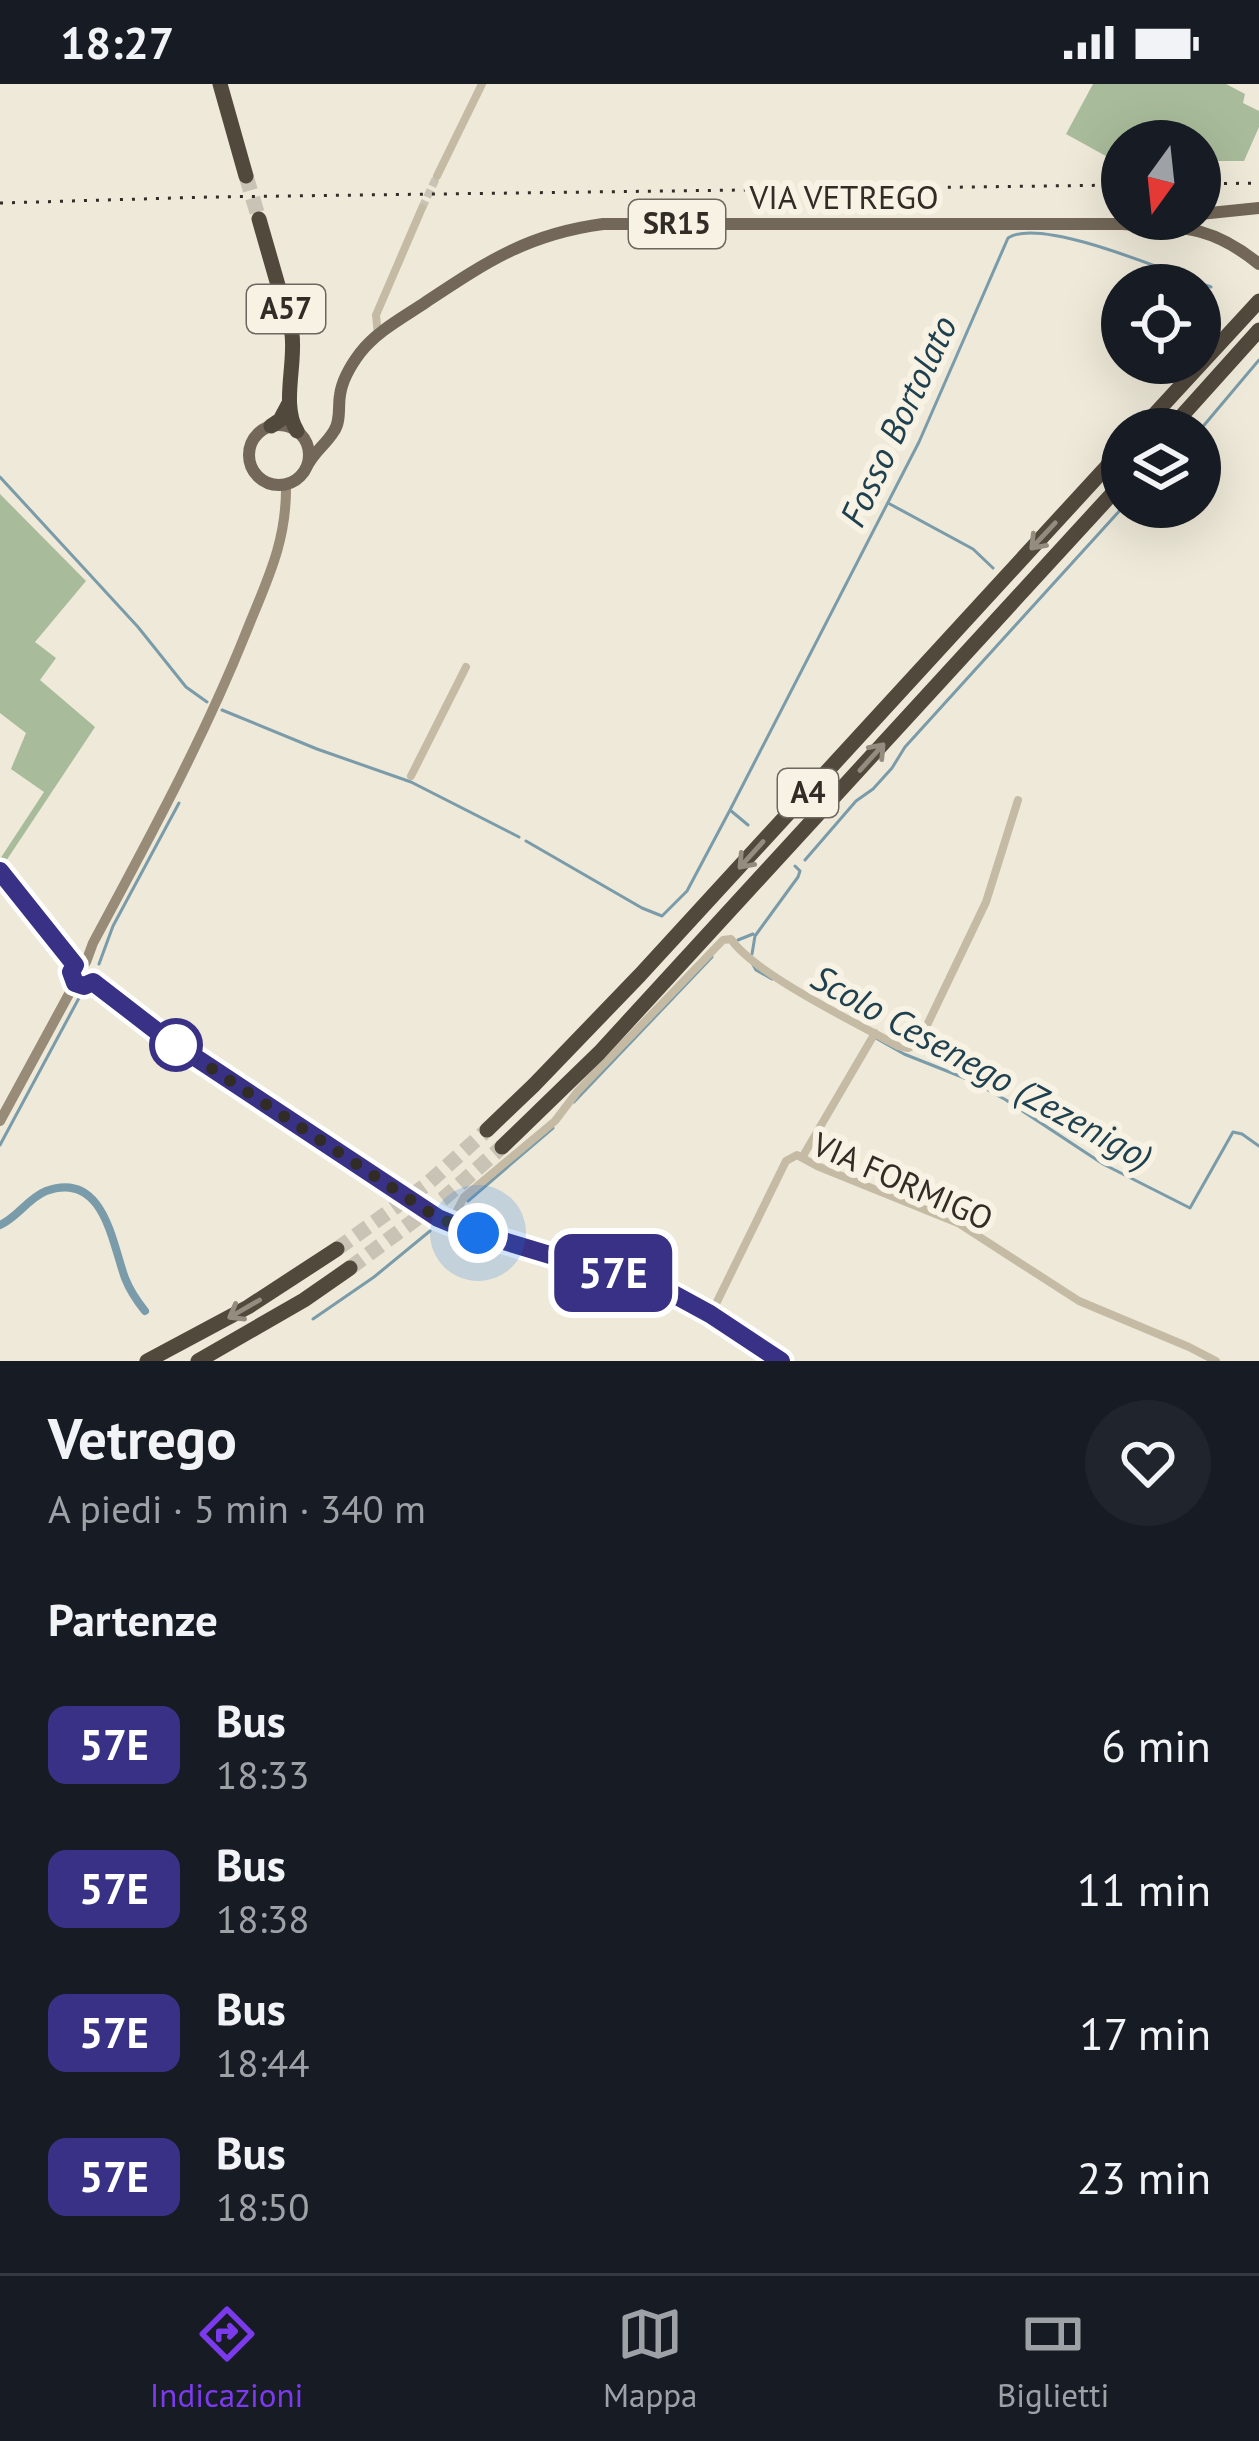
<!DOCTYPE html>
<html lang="it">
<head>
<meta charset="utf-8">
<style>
	body { margin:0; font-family:"PT Sans",sans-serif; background:#20242c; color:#f1f3f6; height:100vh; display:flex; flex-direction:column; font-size:45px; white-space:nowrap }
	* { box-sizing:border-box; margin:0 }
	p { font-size:39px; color:#9ea1a6 }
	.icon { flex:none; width:66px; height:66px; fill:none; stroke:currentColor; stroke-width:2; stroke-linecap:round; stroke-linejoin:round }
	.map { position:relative; height:1277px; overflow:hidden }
	.details { display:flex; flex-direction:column; background:#171b24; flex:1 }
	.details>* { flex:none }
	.badge { padding:0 24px; border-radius:18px; font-size:42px; line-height:78px }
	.needle { width:78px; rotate:195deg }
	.controls { position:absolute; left:1101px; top:36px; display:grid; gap:24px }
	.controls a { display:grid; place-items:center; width:120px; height:120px; border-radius:50%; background:#171b24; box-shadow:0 12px 48px #0002; font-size:60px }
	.you { position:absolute; width:60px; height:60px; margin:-30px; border:9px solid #fff; border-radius:50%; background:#1a73e8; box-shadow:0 0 0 18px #1a73e833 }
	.map>.badge { position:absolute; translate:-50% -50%; box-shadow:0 0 0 6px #fff }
	h2 { padding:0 48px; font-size:45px; line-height:108px }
	.round { display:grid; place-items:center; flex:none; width:126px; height:126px; border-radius:63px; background:#20242c }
	.headline { display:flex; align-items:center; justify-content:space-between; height:204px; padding:0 48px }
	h1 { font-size:57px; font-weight:700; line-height:90px }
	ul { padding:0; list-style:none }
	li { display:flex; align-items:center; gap:36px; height:144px; padding:0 48px }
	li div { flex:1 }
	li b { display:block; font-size:45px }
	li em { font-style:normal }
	li .badge { min-width:132px; font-weight:700; text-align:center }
	.status { display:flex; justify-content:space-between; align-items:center; height:84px; padding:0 60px; background:#171b24; direction:ltr }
	.status svg { height:33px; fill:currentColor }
	.tabs { display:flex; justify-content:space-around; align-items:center; height:168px; border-top:3px solid #363941; background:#171b24; font-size:33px; color:#9ea1a6 }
	.tabs a { display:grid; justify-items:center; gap:6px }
	.tabs .selected { color:#7c3aed }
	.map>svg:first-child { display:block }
	.green { fill:#a8bb9a }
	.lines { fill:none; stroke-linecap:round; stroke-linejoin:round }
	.stream { stroke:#7a9ba9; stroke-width:3 }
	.canal { stroke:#7a9ba9; stroke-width:8 }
	.street-tunnel { stroke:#c8c3b4; stroke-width:8; stroke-dasharray:8 4; stroke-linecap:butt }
	.highway-tunnel { stroke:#c8c3b4; stroke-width:15; stroke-dasharray:15 8; stroke-linecap:butt }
	.street { stroke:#c5bba5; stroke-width:8 }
	.secondary { stroke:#988b77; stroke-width:10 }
	.primary { stroke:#726758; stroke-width:12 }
	.highway { stroke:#52493d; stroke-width:15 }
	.rail { stroke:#312c26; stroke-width:3; stroke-dasharray:3 9; stroke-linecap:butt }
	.oneway { stroke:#948d7f }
	.line-casing { stroke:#fff; stroke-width:27 }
	.line { stroke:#393185; stroke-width:18 }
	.walk { stroke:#312c26; stroke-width:12; stroke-dasharray:0 21.6 }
	.stop-dot { fill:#fff; stroke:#393185; stroke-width:6 }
	.labels { text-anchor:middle; stroke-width:12; stroke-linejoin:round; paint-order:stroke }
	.shield { fill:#f7f2e3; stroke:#6c675f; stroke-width:3 }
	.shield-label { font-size:30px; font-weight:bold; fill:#312c26 }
	.street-label { font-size:33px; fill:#312c26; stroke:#f7f2e3 }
	.water-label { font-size:36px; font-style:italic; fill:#1f404f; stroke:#f7f2e3 }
</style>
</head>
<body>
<div class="status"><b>18:27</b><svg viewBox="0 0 49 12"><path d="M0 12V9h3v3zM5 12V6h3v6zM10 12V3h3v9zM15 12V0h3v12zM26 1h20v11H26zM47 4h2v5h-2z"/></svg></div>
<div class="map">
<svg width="1259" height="1277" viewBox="0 0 1259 1277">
	<rect width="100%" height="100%" fill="#eee9d8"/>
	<path class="green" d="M 1093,0 L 1226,0 L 1245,10 L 1243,19 L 1259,27 L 1259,43 L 1244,77 L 1200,77 L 1200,57 L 1122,57 L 1122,75 L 1113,76 L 1066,50 Z
		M 0,410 L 86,497 L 35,558 L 56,574 L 40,596 L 95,643 L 4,780 L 0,775 L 44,708 L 11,685 L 26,649 L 0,629 Z"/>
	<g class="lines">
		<path class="stream" d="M 1200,346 L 1259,276
			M 0,393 L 138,543 L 186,603 L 207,618
			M 888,419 L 973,465 L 993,484
			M 222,626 L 317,665 L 411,698 L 519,753
			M 730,726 L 919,358 L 1008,154 C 1041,132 1171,189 1211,203
			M 526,757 L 642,824 L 662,832 L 687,807 L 730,726 L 748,741
			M 805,776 L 856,717 L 873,705 L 892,684 L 905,663 L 1123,423
			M 738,856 L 753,850
			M 752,870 L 755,852 L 798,793 L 800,787 L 795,782
			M 752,879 L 756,886 L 772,895
			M 99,880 L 113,842 L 179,719
			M 874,953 L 904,970 L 972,997 L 1006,1016 L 1103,1080 L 1190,1124 L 1233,1048 L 1242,1050 L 1259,1062
			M 574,1018 L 712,873
			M 0,1061 L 79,914
			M 468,1117 L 553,1044
			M 313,1235 L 374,1193 L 430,1147"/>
		<path class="canal" d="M 0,1141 C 18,1133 27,1115 46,1107 C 104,1086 112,1159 125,1194 C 130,1207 137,1217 145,1227"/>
		<path class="street-tunnel" d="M 422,124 L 437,92"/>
		<path class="highway-tunnel" d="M 246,92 L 259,135
			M 337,1165 L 426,1101 L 487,1046
			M 350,1184 L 443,1115 L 502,1063"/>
		<path class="street" d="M 437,92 L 482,0
			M 378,251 L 376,231 L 422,124
			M 411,692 L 466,583
			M 803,1072 L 875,949
			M 450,1140 L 464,1113 L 555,1037 L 577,1008 L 723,856 L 731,855 C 753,889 858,940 898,962 L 908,964 L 918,960 L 986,818 L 1018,716
			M 711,1230 L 786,1077 L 797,1071 L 817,1082 L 958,1139 L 1079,1217 L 1189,1263 L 1216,1277"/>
		<path class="secondary" d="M 0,787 L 75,881 L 71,892 L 75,899 L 84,902 L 93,898 L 163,952 L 438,1134 L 467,1146 L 666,1206 L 711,1230 L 781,1277
			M 86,878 L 93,859 C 147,758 202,658 245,551 C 266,498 287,459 286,401
			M 0,1037 L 75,899"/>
		<path class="primary" d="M 1200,130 L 1259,124
			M249 371a30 30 0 1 1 60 0a30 30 0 1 1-60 0Z
			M 306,384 C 314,367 325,362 334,347 C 341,337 338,322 340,311 C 342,296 351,281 360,269 C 377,247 404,233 426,218 C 488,177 528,150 603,140 L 1123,140 C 1182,143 1211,141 1259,180"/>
		<path class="highway" d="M 220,0 L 246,92
			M 259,135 L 292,250 C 296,280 281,322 297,347
			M 271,342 L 280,336 L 288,321
			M 1141,345 L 1259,217
			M 1170,345 L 1259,246
			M 487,1046 L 534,1001 L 640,891 L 1122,366
			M 502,1063 L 599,969 L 1122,399
			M 147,1277 L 248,1223 L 337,1165
			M 198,1277 L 304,1216 L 350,1184"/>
		<path class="rail" d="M 1200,100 L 1259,99
			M 0,119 L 210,113 L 1122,101"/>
	</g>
	<defs><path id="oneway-shaft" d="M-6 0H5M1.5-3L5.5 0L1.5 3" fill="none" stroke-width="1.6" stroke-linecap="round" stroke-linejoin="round" transform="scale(3)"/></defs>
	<g class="oneway">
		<use href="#oneway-shaft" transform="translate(1043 452) rotate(133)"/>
		<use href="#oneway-shaft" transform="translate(872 673) rotate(-48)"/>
		<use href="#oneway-shaft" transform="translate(751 771) rotate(132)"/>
		<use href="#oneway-shaft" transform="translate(244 1225) rotate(150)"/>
	</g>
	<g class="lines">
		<defs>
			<path id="line" d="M 0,787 L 75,881 L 71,888 L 75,899 L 84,902 L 93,898 L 163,952 L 438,1134 L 467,1146 L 666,1206 L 710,1230 L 781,1277"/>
		</defs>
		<use href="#line" class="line-casing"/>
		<use href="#line" class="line"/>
		<path class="walk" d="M 176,961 L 438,1134 L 478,1149"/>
	</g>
	<circle class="stop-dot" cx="176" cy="961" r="24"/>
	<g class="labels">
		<g class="shield">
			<rect x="629" y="116" width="96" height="48" rx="9"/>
			<rect x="247" y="201" width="78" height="48" rx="9"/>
			<rect x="778" y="685" width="60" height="48" rx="9"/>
		</g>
		<g class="shield-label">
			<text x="677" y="150">SR15</text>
			<text x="286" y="235">A57</text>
			<text x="808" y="719">A4</text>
		</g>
		<g class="street-label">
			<text x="844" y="125">VIA VETREGO</text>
			<text transform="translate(903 1097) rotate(24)" y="12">VIA FORMIGO</text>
		</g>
		<g class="water-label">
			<text transform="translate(898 337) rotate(-65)" y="13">Fosso Bortolato</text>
			<text transform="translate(982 983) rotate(29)" y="13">Scolo Cesenego (Zezenigo)</text>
		</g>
	</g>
</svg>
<div class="controls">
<a><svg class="needle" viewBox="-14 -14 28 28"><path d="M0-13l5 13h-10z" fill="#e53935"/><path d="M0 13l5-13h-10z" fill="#9ea1a6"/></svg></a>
<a><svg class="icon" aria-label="locate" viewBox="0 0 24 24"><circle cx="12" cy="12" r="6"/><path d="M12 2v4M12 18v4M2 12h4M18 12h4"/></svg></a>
<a><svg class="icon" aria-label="layers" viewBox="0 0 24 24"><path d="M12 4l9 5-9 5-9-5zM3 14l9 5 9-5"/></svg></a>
</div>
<div class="you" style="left:478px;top:1149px"></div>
<b class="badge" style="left:613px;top:1189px;background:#393185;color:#fff">57E</b>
</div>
<section class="details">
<div class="headline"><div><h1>Vetrego</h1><p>A piedi · 5 min · 340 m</p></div><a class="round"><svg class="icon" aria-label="heart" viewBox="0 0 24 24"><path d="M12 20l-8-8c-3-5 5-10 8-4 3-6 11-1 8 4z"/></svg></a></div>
<h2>Partenze</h2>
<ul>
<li><span class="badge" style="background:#393185;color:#fff">57E</span><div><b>Bus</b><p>18:33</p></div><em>6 min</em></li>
<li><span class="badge" style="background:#393185;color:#fff">57E</span><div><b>Bus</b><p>18:38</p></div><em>11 min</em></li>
<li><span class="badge" style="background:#393185;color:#fff">57E</span><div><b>Bus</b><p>18:44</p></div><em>17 min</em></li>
<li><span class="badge" style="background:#393185;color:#fff">57E</span><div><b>Bus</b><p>18:50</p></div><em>23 min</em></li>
</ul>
</section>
<nav class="tabs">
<a class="selected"><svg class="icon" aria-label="directions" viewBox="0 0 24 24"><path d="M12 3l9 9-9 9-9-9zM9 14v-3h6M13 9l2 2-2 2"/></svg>Indicazioni</a>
<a><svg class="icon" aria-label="map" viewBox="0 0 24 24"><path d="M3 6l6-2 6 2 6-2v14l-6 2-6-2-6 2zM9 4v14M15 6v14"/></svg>Mappa</a>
<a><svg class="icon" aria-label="tickets" viewBox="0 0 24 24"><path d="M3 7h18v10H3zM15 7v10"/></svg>Biglietti</a>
</nav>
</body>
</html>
